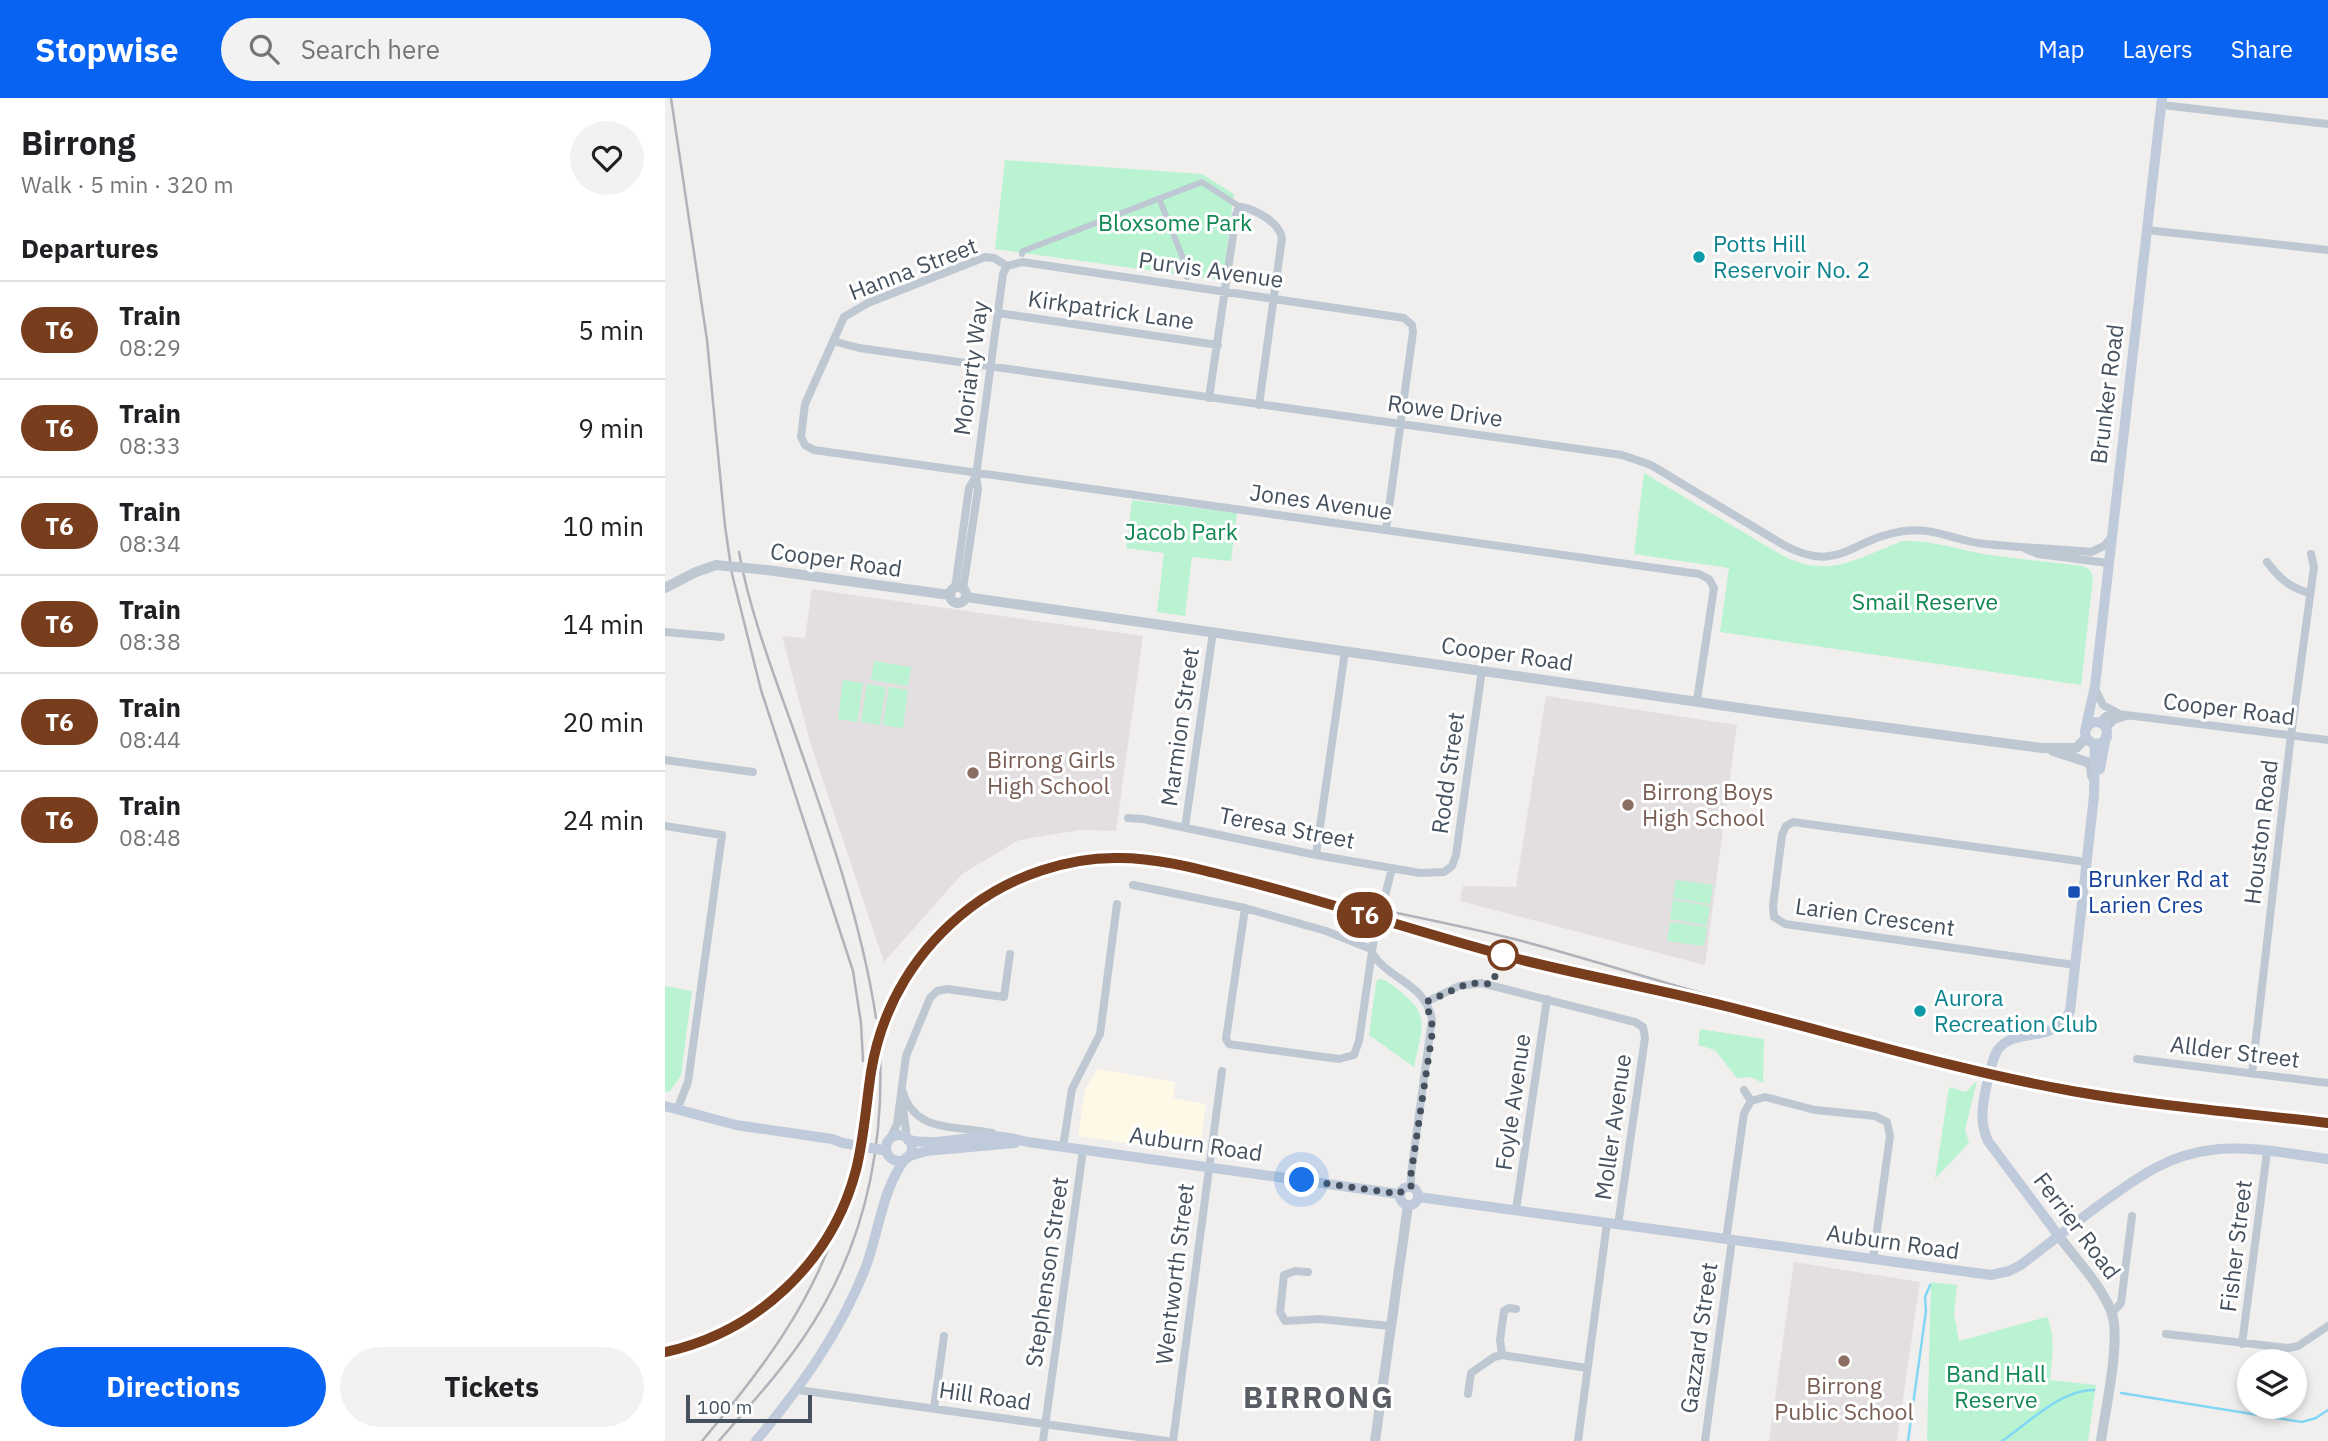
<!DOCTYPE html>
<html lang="en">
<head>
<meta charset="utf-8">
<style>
	body { margin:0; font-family:"IBM Plex Sans",sans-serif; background:#f2f2f2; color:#202124; height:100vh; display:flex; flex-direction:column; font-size:26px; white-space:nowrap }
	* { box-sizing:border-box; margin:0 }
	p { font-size:23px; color:#757577 }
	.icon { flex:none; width:38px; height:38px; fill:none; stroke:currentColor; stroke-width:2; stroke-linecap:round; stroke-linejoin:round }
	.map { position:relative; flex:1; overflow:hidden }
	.sheet { display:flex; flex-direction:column; background:#fff; width:665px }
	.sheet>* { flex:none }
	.badge { padding:0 14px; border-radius:23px; font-size:24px; line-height:46px }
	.fabs { position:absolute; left:1572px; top:1251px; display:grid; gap:14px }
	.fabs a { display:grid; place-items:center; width:70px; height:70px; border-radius:50%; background:#fff; box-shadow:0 4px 10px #0003; font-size:35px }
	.scale { position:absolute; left:21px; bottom:18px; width:126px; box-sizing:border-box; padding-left:7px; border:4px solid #45515e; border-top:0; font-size:19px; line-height:24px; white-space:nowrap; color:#45515e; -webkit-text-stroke:5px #fff; paint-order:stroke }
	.you { position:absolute; width:35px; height:35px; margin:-18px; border:5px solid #fff; border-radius:50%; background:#1a73e8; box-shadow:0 0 0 10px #1a73e833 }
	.map>.badge { position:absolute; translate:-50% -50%; box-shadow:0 0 0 4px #fff }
	h2 { padding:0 21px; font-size:26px; line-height:63px }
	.round { display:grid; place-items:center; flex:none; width:74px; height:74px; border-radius:37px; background:#f2f2f2 }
	.head { display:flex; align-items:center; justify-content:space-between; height:119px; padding:0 21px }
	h1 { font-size:33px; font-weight:800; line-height:52px }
	.action { display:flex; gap:14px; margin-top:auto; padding:14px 21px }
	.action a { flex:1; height:80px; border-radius:42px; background:#0862f2; color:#fff; font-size:28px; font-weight:800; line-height:80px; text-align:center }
	.action a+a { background:#f2f2f2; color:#202124 }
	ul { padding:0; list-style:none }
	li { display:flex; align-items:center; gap:21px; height:98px; padding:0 21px; border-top:2px solid #e0e0e0 }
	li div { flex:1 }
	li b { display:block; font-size:26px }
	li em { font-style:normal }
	li .badge { min-width:77px; font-weight:700; text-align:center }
	header { display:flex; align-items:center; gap:42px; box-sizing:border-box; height:98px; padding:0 35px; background:#0862f2; color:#fff }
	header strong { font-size:33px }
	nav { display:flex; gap:38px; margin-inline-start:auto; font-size:24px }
	.search { width:490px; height:63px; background:#f2f2f2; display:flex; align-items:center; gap:18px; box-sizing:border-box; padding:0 24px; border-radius:38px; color:#757577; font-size:26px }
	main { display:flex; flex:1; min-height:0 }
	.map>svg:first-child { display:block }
	.commercial { fill:#fef8e6 }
	.education { fill:#e3dfe0 }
	.green { fill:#b9f3d2 }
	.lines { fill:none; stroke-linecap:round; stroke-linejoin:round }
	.stream { stroke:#82d7f4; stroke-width:2.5 }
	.pedestrian { stroke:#bec8d2; stroke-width:6 }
	.minor { stroke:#bec8d2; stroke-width:8 }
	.tertiary { stroke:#bec8d2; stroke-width:10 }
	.secondary { stroke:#bfcbda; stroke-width:10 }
	.rail { stroke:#b0b3ba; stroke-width:2.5 }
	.minor-bridge { stroke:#bec8d2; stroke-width:8 }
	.tertiary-bridge { stroke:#bec8d2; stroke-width:10 }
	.secondary-bridge { stroke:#bfcbda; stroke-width:10 }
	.line-casing { stroke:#fff; stroke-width:16 }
	.line { stroke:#783d1d; stroke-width:10 }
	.walk { stroke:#45515e; stroke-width:7; stroke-dasharray:0 12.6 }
	.culture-dot { fill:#0f9aa8; stroke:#fff; stroke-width:2.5 }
	.education-dot { fill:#8d6e63; stroke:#fff; stroke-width:2.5 }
	.transit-dot { fill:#1a4fb4; stroke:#fff; stroke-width:2.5 }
	.stop-dot { fill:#fff; stroke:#783d1d; stroke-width:3.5 }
	.labels { text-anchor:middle; stroke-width:6; stroke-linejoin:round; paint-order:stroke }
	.park-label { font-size:23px; fill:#0e8750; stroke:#fff }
	.culture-label { font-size:23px; fill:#0d838f; stroke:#fff; text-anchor:start }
	.street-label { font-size:23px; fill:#45515e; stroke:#fff }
	.education-label { font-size:23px; fill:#785e54; stroke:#fff; text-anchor:start }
	.transit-label { font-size:23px; fill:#164399; stroke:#fff; text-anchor:start }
	.district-label { font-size:30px; font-weight:bold; letter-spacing:2px; fill:#5a5e64; stroke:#fff }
</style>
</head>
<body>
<header>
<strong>Stopwise</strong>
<div class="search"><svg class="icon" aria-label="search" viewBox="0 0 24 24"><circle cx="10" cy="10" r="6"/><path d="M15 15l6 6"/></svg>Search here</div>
<nav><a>Map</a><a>Layers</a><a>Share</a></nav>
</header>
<main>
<section class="sheet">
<div class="head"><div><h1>Birrong</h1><p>Walk · 5 min · 320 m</p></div><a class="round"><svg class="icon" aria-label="heart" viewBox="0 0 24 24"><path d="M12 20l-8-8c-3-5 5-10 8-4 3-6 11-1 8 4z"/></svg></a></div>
<h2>Departures</h2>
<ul>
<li><span class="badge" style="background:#783d1d;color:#fff">T6</span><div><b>Train</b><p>08:29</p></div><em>5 min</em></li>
<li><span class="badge" style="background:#783d1d;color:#fff">T6</span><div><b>Train</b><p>08:33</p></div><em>9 min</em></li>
<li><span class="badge" style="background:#783d1d;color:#fff">T6</span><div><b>Train</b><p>08:34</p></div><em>10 min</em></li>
<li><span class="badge" style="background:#783d1d;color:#fff">T6</span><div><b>Train</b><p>08:38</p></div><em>14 min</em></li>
<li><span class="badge" style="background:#783d1d;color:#fff">T6</span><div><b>Train</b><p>08:44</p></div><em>20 min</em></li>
<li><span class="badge" style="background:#783d1d;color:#fff">T6</span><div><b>Train</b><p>08:48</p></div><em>24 min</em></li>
</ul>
<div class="action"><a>Directions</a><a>Tickets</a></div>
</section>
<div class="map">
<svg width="1663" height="1343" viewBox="0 0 1663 1343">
	<rect width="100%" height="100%" fill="#f1eeee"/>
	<path class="commercial" d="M 432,971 L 510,984 L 508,1000 L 541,1006 L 535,1050 L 530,1055 L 413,1038 L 420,992 Z"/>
	<path class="education" d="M 147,491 L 478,538 L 451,733 L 414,732 L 354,742 L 297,776 L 219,864 L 145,644 L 117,538 L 140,540 Z
		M 881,598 L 1072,627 L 1040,867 L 795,803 L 798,788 L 851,789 Z
		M 1129,1164 L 1255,1184 L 1232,1343 L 1104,1343 Z"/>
	<path class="green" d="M 340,62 L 537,76 L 569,96 L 558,179 L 554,182 L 330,151 Z
		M 979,375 L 1113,455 C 1163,483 1189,461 1238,443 C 1267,442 1291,451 1319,456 C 1352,461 1385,464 1418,468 L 1425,472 L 1428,479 L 1416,587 L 1055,534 L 1064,470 L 969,456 Z
		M 467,402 L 572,415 L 566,463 L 527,459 L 520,518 L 492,514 L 499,455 L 461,450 Z
		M 209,563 L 246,569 L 243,588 L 206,582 Z
		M 178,582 L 198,585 L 192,624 L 173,621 Z
		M 202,586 L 221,589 L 215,627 L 196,624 Z
		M 224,589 L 243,592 L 238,630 L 218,627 Z
		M 1011,782 L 1048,787 L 1045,806 L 1008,800 Z
		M 1008,802 L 1045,808 L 1042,827 L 1005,821 Z
		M 1005,824 L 1042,829 L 1039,848 L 1002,843 Z
		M 713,881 C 721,881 726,886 732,891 C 768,917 756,931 749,969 L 704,937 L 711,885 Z
		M 0,888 L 27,893 L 16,978 L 4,994 L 0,994 Z
		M 1035,931 L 1099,941 L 1098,985 L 1086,979 L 1072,980 L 1050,952 L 1033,947 Z
		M 1312,983 L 1300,1032 L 1304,1045 L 1270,1081 L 1284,989 L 1301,994 Z
		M 1266,1184 L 1292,1187 L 1289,1216 L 1294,1243 L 1382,1219 C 1391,1240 1387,1259 1385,1282 L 1431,1287 L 1423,1343 L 1262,1343 Z"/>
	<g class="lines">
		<path class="stream" d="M 1456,1295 L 1637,1324 L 1651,1320 L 1663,1312
			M 1243,1343 L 1261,1213 L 1260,1199 L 1265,1187
			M 1337,1343 C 1363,1325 1397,1291 1429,1292"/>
		<path class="pedestrian" d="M 494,100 L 523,173 L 522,179
			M 357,156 L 358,153 L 537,84 L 575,109"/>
		<path class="minor" d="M 1497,7 L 1663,26
			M 1482,132 L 1663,152
			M 342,168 L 329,160 L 320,159 L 203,205 L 179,219 L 140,306 L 136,339 L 140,347 L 149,352 L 1034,476 L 1044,481 L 1049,490 L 1032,602
			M 342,168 L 357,164 L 739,220 L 747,227 L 748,234 L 721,432
			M 333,215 L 553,247
			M 168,243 L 194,250 L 957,357 L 986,367 L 1117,446 C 1174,478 1186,440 1239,433 C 1265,429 1288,441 1313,445 C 1351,450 1388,450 1426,454 L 1439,448 L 1446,440
			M 544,300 L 571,117 L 574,109 L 577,109 C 591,112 614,124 617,140 L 594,307
			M 1361,451 L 1373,456 L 1443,465
			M 1602,464 C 1614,480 1625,490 1645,495
			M 290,490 L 304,390 L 311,378
			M 298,491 L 313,391 L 311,378 L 338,176 L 342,168
			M 0,534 L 56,539
			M 1430,591 L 1438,607 L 1453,615
			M 1435,624 L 1441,618 L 1453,616 L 1663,642
			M 1441,630 L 1449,622 L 1461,618
			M 0,662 L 88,674
			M 463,720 L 478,721 L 651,757 L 755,775 L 779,774 L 787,768 L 791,757 L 817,572
			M 0,728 L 57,737 L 23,984 L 12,1012
			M 520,730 L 548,534
			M 651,757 L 680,553
			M 468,787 L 580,810 L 661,833 L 706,851
			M 720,798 L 727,770
			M 580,810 L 561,941 L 564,946 L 570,947 L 674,961 L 689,957 L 694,943 L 710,833
			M 707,855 C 725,883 759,884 767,921 L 746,1076 L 746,1088
			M 1410,867 L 1120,826 L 1109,819 L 1108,808 L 1117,737 L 1121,728 L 1128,724 L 1421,764
			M 761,904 L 794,888 L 816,885 L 970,924 L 978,929 L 980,940 L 953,1127
			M 1472,961 L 1663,985
			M 1587,975 L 1625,645 L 1649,469 L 1646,456
			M 1079,992 L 1086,1003
			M 238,994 C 250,1036 293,1027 327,1035
			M 238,1010 L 242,1040
			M 226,1039 L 232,1026 L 241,958 L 265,900 L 272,893 L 282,891 L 339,899 L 345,856
			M 398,1049 L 407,991 L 435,936 L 452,806
			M 851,1112 L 882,901
			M 1061,1142 L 1079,1015 L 1086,1003 L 1100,999 L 1150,1012 L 1210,1018 L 1222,1024 L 1225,1038 L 1208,1162
			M 643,1174 L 630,1173 L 619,1177 L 615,1214 L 620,1223 L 655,1221 L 725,1228
			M 1447,1215 L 1456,1205 L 1467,1118
			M 1501,1236 L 1623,1250 L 1633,1248 L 1663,1228
			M 1577,1246 L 1602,1054
			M 837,1257 L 835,1242 L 839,1213 L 844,1210 L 851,1211
			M 133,1292 L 502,1343
			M 803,1296 L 806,1275 L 829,1259 L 837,1257 L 922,1270
			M 269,1310 L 279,1238
			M 378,1343 L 418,1052
			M 508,1343 L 557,973
			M 913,1343 L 942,1125
			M 1040,1343 L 1067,1142"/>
		<path class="tertiary" d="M 102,472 L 285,497
			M285 497a8 8 0 1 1 16 0a8 8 0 1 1-16 0Z
			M 0,490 L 31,474 L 51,467
			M 301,499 L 1110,615 L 1377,650 L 1411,650 L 1421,640
			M 1388,653 L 1422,664 L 1426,668 L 1427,678
			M 1393,1137 C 1410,1160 1436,1187 1446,1213 C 1457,1239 1440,1313 1436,1343
			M 710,1343 L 743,1107"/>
		<path class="secondary" d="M 1421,631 C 1427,621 1438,622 1442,633 L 1435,671
			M 1442,639 L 1437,645 L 1428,646 L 1421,640 L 1420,633 L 1430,588 L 1497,0
			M 0,1008 L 71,1027 L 167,1041 L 178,1045
			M221 1050a13 13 0 1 1 26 0a13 13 0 1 1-26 0Z
			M 243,1042 C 270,1048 299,1039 326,1038 C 339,1038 351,1041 363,1044 L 734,1096
			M 242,1059 L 261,1053 L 350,1045
			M735 1098a9 9 0 1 1 18 0a9 9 0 1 1-18 0Z
			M 753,1099 L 1326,1177 L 1344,1173 L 1356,1167 C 1383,1146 1410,1125 1437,1105 C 1471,1081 1502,1057 1546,1052 C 1584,1047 1625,1056 1663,1061
			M 1393,1137 L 1323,1043 C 1315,1026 1317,1009 1321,990 C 1324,978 1326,964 1332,953 C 1348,927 1390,948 1405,913 L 1429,698 L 1430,646
			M 91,1343 C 135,1290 175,1235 200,1171 C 214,1135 217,1090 241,1060"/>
		<path class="rail" d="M 6,0 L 42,242 L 60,428 L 67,476 L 96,592 L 188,873 L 196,925 L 198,963
			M 74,454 C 85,515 108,574 129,633 C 162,727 196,821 211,920
			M 693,815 L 855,862 L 1008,896
			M 0,1249 C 72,1233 132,1186 167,1121
			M 37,1343 C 97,1272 151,1201 177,1111 C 206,1016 190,925 261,844 C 308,790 375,757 447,755 C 515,753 589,781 655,798 C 721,814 787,825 853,842 C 921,860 989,882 1057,901 C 1109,916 1162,929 1214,942 C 1279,960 1345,977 1412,989 C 1495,1003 1579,1010 1663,1020
			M 54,1343 C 83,1309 114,1276 139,1239 C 197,1154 219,1057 215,955"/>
		<path class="minor-bridge" d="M 710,833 L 720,798"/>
		<path class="tertiary-bridge" d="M 51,467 L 102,472"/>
		<path class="secondary-bridge" d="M 178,1045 L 217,1052"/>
	</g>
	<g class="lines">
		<defs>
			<path id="line" d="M 0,1254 C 92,1234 167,1164 191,1072 C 199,1040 201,1007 206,974 C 217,907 252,850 306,809 C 347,778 403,759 454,760 C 497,760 540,773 581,783 C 674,807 765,838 857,862 C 925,879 993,891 1060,908 C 1176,937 1290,972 1407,993 C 1492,1008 1578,1015 1663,1025"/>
		</defs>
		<use href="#line" class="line-casing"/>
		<use href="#line" class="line"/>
		<path class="walk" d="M 637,1082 L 734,1096 L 740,1089 L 746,1088 L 746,1076 L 768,930 L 761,904 L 804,885 L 827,886 L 838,857"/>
	</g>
	<g class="culture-dot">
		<circle cx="1034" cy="159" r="7"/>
		<circle cx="1255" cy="913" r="7"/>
	</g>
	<g class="education-dot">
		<circle cx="308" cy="675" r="7"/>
		<circle cx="963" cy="707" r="7"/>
		<circle cx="1179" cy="1263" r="7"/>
	</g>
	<rect class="transit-dot" x="1402" y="787" width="14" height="14" rx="3.5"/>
	<circle class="stop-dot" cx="838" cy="857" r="14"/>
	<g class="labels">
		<g class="park-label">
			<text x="510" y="133">Bloxsome Park</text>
			<text x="516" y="442">Jacob Park</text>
			<text x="1260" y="512">Smail Reserve</text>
			<text x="1331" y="1284">Band Hall<tspan x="1331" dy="26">Reserve</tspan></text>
		</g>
		<g class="culture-label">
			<text x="1048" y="154">Potts Hill<tspan x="1048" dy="26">Reservoir No. 2</tspan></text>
			<text x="1269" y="908">Aurora<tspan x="1269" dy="26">Recreation Club</tspan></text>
		</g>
		<g class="street-label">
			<text transform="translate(248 171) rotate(-21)" y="8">Hanna Street</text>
			<text transform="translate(546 172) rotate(8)" y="8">Purvis Avenue</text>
			<text transform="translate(446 212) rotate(8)" y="8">Kirkpatrick Lane</text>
			<text transform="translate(306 270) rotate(-82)" y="8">Moriarty Way</text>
			<text transform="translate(1442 296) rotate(-83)" y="8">Brunker Road</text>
			<text transform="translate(780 313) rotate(8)" y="8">Rowe Drive</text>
			<text transform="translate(656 404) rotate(8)" y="8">Jones Avenue</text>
			<text transform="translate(171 462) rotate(8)" y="8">Cooper Road</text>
			<text transform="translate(842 556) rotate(8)" y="8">Cooper Road</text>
			<text transform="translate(1564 611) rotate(7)" y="8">Cooper Road</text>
			<text transform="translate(515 629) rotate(-82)" y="8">Marmion Street</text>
			<text transform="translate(783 675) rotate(-82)" y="8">Rodd Street</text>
			<text transform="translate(622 730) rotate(11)" y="8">Teresa Street</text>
			<text transform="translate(1596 734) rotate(-83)" y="8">Houston Road</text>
			<text transform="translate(1210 819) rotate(8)" y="8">Larien Crescent</text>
			<text transform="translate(1570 954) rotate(7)" y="8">Allder Street</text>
			<text transform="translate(848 1004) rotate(-82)" y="8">Foyle Avenue</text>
			<text transform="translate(948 1029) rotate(-82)" y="8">Moller Avenue</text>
			<text transform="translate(531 1046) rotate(8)" y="8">Auburn Road</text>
			<text transform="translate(1412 1128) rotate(53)" y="8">Ferrier Road</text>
			<text transform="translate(1228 1144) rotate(8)" y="8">Auburn Road</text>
			<text transform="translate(1571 1148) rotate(-83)" y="8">Fisher Street</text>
			<text transform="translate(382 1174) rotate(-82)" y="8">Stephenson Street</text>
			<text transform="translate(510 1176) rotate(-83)" y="8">Wentworth Street</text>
			<text transform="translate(1034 1240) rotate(-82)" y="8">Gazzard Street</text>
			<text transform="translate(320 1298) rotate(8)" y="8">Hill Road</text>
		</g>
		<g class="education-label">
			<text x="322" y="670">Birrong Girls<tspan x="322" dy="26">High School</tspan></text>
			<text x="977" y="702">Birrong Boys<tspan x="977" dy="26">High School</tspan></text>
			<text x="1179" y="1296" text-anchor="middle">Birrong<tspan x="1179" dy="26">Public School</tspan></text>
		</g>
		<g class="transit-label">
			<text x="1423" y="789">Brunker Rd at<tspan x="1423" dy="26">Larien Cres</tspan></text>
		</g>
		<g class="district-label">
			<text x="654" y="1310">BIRRONG</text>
		</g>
	</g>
</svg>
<div class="fabs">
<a><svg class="icon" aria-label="layers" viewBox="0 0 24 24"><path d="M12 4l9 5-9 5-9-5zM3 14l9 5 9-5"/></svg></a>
</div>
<div class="scale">100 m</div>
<div class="you" style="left:637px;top:1082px"></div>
<b class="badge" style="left:700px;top:817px;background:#783d1d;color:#fff">T6</b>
</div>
</main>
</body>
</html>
